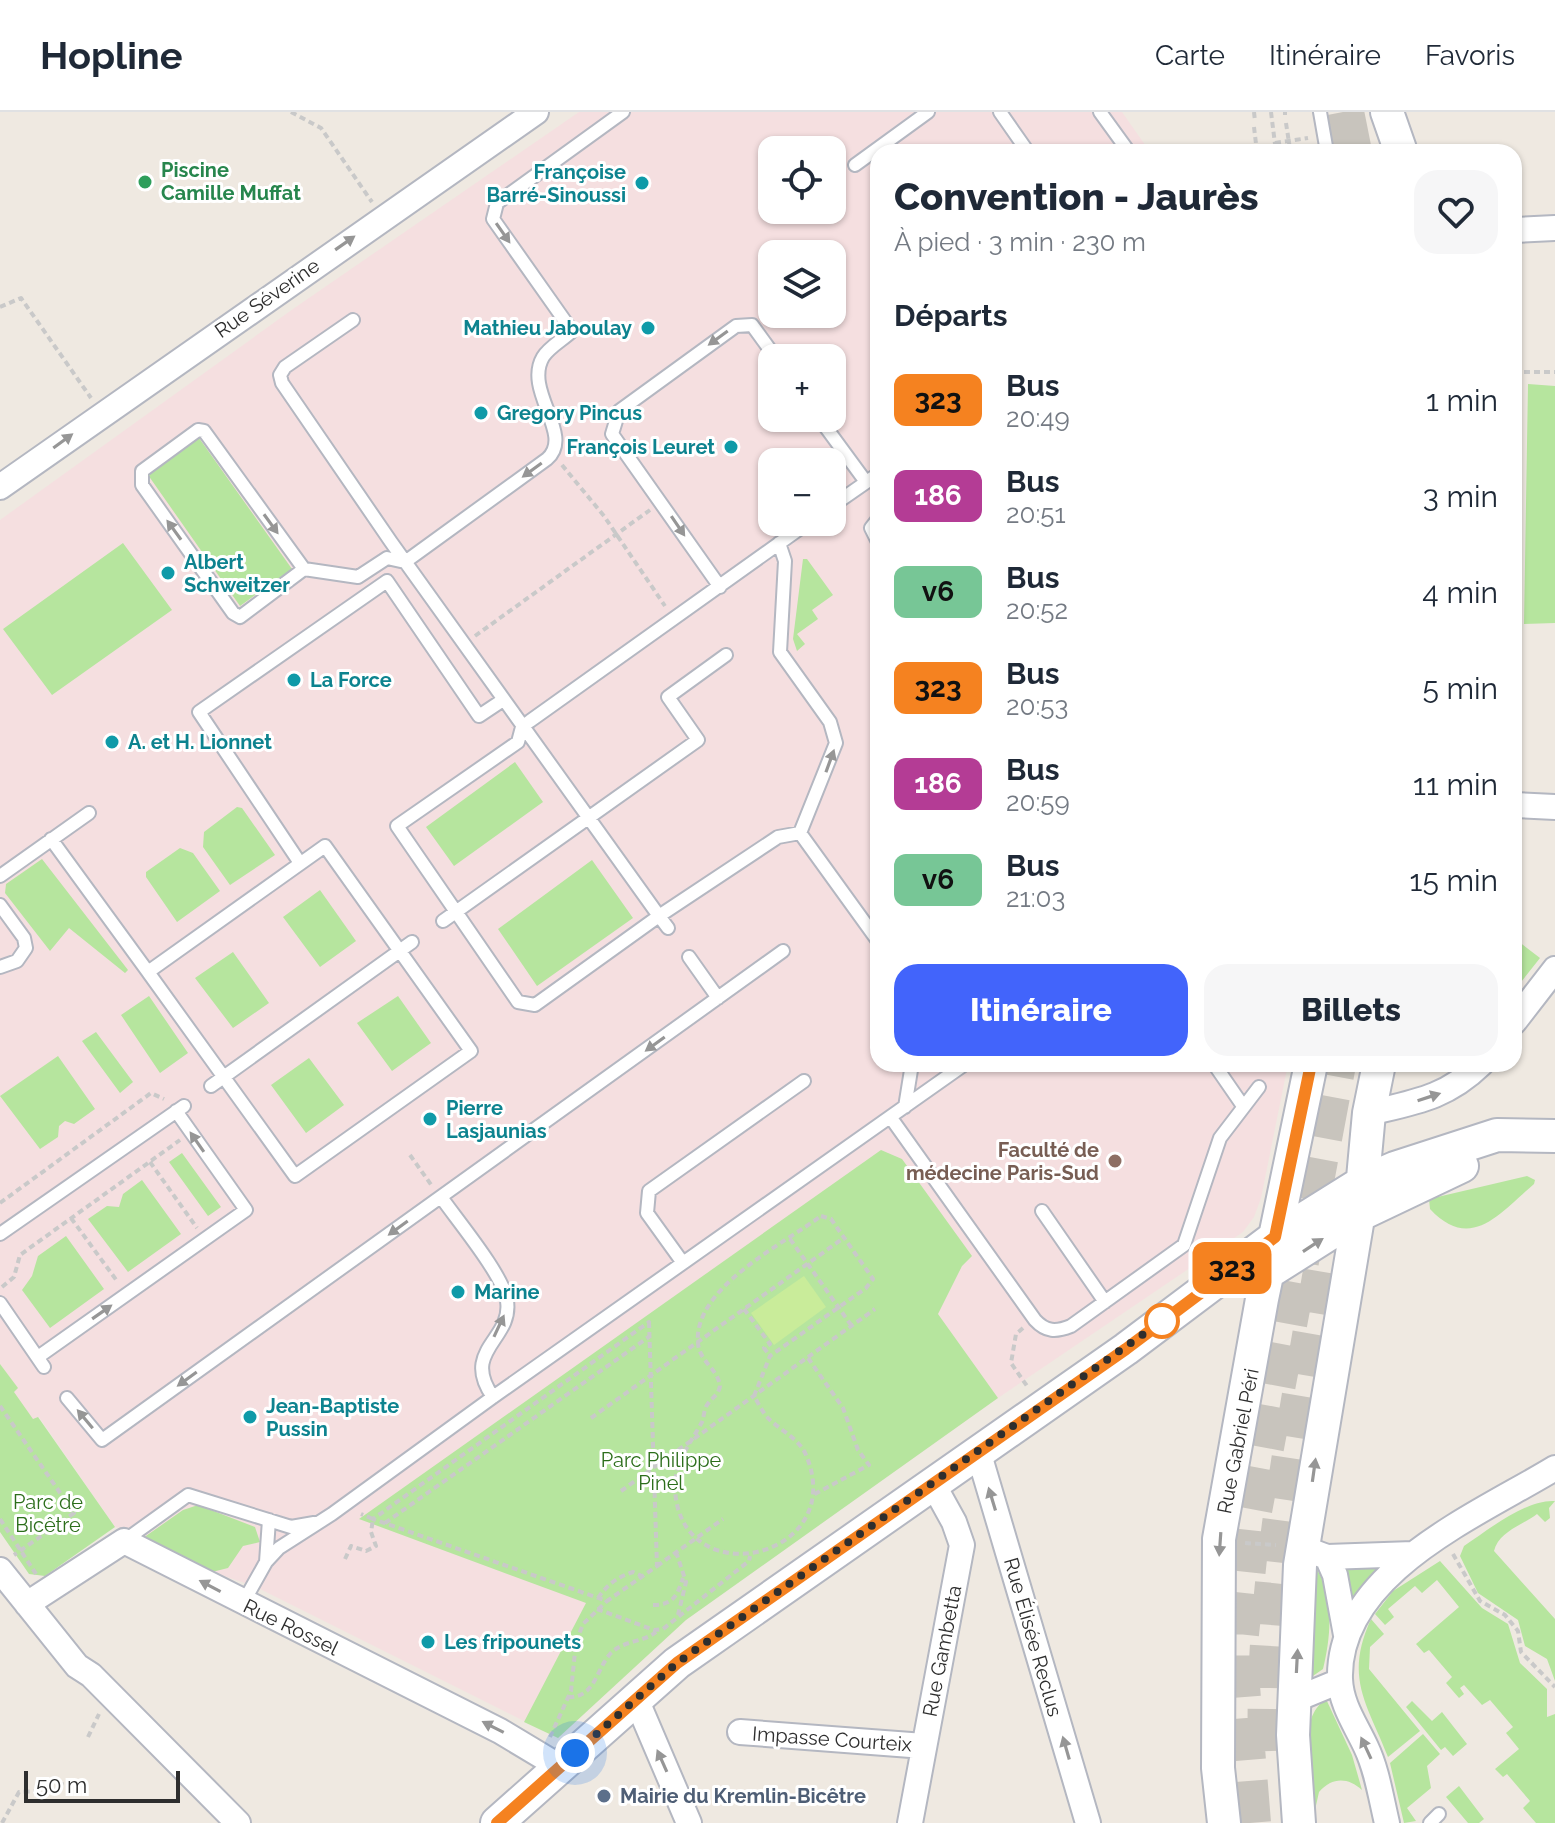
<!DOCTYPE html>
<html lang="fr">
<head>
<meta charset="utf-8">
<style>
	body { margin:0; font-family:Raleway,sans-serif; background:#f6f6f7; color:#1f2937; height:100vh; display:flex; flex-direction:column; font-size:30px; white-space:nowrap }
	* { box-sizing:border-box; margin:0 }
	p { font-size:26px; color:#747a83 }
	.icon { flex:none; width:44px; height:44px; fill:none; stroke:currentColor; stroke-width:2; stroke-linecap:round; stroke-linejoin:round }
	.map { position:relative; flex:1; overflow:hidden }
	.panel { position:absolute; left:870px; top:32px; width:652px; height:928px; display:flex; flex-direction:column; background:#fff; border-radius:24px; box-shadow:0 2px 6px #0004 }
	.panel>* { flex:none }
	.badge { padding:0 16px; border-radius:12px; font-size:28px; line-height:52px }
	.fabs { position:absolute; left:758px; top:24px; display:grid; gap:16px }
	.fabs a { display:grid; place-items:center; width:88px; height:88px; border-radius:16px; background:#fff; box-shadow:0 2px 6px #0004; font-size:40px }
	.scale { position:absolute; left:24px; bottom:20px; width:156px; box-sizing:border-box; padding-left:8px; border:4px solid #2e2e2e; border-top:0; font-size:22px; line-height:28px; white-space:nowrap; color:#2e2e2e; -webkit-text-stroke:6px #fff; paint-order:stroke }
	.you { position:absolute; width:40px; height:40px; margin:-20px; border:6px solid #fff; border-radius:50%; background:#1a73e8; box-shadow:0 0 0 12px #1a73e833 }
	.map>.badge { position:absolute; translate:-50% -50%; box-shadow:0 0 0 4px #fff }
	h2 { padding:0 24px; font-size:30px; line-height:72px }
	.round { display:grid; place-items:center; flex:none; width:84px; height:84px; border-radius:24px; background:#f6f6f7 }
	.head { display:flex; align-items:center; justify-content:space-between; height:136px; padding:0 24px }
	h1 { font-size:38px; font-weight:800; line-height:60px }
	.action { display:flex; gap:16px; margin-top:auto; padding:16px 24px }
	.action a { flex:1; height:92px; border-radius:24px; background:#4264fb; color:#fff; font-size:32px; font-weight:800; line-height:92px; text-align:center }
	.action a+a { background:#f6f6f7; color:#1f2937 }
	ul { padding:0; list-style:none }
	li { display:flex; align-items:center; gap:24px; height:96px; padding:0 24px }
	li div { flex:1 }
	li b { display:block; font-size:30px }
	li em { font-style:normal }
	li .badge { min-width:88px; font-weight:700; text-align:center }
	header { display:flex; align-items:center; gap:48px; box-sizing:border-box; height:112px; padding:0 40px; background:#fff; border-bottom:2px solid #e0e1e3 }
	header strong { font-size:38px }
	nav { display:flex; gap:44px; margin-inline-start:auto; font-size:28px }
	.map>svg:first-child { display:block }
	.medical { fill:#f5dfe0; fill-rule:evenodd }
	.green { fill:#b6e59e }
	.pitch { fill:#c9ec9a }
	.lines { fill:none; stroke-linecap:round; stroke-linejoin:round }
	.highway-tunnel { stroke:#c8c4bd; stroke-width:42; stroke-dasharray:42 21; stroke-linecap:butt }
	.lane-casing { stroke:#b4b7c1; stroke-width:16 }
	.street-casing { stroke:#b4b7c1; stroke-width:28 }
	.secondary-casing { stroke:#b4b7c1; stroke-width:36 }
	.path { stroke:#c9c9c9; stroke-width:4; stroke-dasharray:6 4; stroke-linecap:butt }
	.lane { stroke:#fff; stroke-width:12 }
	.street { stroke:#fff; stroke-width:24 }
	.secondary { stroke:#fff; stroke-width:32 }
	.oneway { fill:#969696 }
	.line-casing { stroke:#fff; stroke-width:18 }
	.line { stroke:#f58220; stroke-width:12 }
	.walk { stroke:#2e2e2e; stroke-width:8; stroke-dasharray:0 14.4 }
	.leisure-dot { fill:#2e9e5b; stroke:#fff; stroke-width:3 }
	.culture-dot { fill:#0f9aa8; stroke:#fff; stroke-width:3 }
	.education-dot { fill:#8d6e63; stroke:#fff; stroke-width:3 }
	.stop-dot { fill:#fff; stroke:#f58220; stroke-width:4 }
	.service-dot { fill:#5c6f8a; stroke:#fff; stroke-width:3 }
	.labels { text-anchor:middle; stroke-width:6; stroke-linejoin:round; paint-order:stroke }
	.leisure-label { font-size:20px; font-weight:bold; fill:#27864d; stroke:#fff; text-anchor:start }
	.culture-label { font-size:20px; font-weight:bold; fill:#0d838f; stroke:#fff; text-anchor:start }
	.street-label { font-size:20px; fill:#2e2e2e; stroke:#fff }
	.education-label { font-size:20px; font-weight:bold; fill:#785e54; stroke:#fff; text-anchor:end }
	.park-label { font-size:20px; fill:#2c6e1b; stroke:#fff }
	.service-label { font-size:20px; font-weight:bold; fill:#4e5e75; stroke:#fff; text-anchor:start }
</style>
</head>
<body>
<header>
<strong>Hopline</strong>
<nav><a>Carte</a><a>Itinéraire</a><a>Favoris</a></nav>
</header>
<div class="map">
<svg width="1555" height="1711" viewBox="0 0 1555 1711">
	<rect width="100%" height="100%" fill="#efe9e1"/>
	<path class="medical" d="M 579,0 L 1122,0 L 1150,40 L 878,40 L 878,952 L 1288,952 L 1261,1086 L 1254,1105 L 1243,1120 L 998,1286 L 686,1508 L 558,1626 L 254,1474 L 212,1460 L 136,1420 L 115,1415 L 39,1305 L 33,1308 L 13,1280 L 17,1276 L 0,1252 L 0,408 L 293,197 ZM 772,38 L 832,38 L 832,98 L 772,98 ZM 772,142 L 832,142 L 832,202 L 772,202 ZM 772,246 L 832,246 L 832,306 L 772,306 ZM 772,350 L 832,350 L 832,410 L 772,410 Z"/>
	<path class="green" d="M 1528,272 L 1555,274 L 1555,511 L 1524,512 Z
		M 199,326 L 292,457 L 240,494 L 148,363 Z
		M 123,431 L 172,498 L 52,583 L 3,517 Z
		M 803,447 L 807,447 L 833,483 L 812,498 L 818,507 L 797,522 L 805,532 L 797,539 L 793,527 Z
		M 515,650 L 543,690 L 454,754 L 426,715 Z
		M 237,695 L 242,696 L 275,743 L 230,773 L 203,735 L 204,720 Z
		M 180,736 L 193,741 L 220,779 L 177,810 L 146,765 L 146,760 Z
		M 42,747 L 128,858 L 125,861 L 69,816 L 50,839 L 5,781 L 6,772 Z
		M 592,748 L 633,806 L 537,874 L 498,817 Z
		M 320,778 L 356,829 L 320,855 L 283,805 Z
		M 1514,826 L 1540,846 L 1514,879 Z
		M 233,840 L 269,891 L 233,916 L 195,866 Z
		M 149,884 L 188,941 L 160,961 L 121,903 Z
		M 398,884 L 431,931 L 392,959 L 357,911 Z
		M 96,920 L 133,970 L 120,981 L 82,929 Z
		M 58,944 L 95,997 L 74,1012 L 65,1009 L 59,1014 L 58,1025 L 40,1037 L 0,984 Z
		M 309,946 L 344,993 L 306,1021 L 271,973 Z
		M 881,1038 L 902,1047 L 972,1144 L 962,1154 L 938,1202 L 998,1286 L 686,1508 L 558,1626 L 524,1610 L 586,1491 L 359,1407 Z
		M 182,1041 L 221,1095 L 208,1104 L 169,1050 Z
		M 1527,1064 L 1535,1068 L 1534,1072 C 1500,1101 1471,1141 1430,1097 L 1429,1087 Z
		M 142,1068 L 181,1122 L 128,1160 L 88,1107 L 107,1094 L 119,1095 L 123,1082 Z
		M 66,1124 L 104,1177 L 50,1216 L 22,1178 L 32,1164 L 38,1144 Z
		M 0,1252 L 18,1276 L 14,1280 L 33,1307 L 38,1305 L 115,1415 L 45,1464 L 29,1462 L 0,1420 Z
		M 1555,1389 L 1549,1396 L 1550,1406 L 1545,1410 L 1537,1402 C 1523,1413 1499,1419 1494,1439 L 1555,1507 L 1555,1569 L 1547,1547 L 1525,1534 L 1518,1508 L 1478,1481 L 1460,1444 L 1464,1434 C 1488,1418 1526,1387 1555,1389 Z
		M 198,1393 L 255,1415 L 260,1430 L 243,1434 L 228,1456 L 212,1460 L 143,1426 L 183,1398 Z
		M 1440,1449 L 1482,1496 L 1508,1512 L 1520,1551 L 1547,1577 L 1547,1605 L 1555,1602 L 1555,1711 L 1536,1711 L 1523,1696 L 1530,1689 L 1507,1662 L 1503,1665 L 1495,1657 L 1519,1637 L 1506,1621 L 1513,1615 L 1490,1588 L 1482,1593 L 1464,1573 L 1460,1576 L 1464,1582 L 1459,1586 L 1446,1571 L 1452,1565 L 1429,1538 L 1424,1541 L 1416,1532 L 1459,1495 L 1437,1468 L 1422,1481 L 1415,1474 L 1388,1497 L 1394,1505 L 1385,1513 L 1375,1502 L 1393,1479 Z
		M 1314,1453 C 1335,1482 1331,1524 1323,1557 L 1310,1566 Z
		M 1383,1453 L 1352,1493 L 1344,1456 Z
		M 1371,1507 L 1384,1522 L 1370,1535 L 1369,1557 L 1420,1619 L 1388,1645 C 1367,1591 1344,1566 1371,1507 Z
		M 1326,1587 L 1352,1643 L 1362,1678 C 1348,1665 1332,1665 1319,1680 L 1315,1698 C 1310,1667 1295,1608 1326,1587 Z
		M 1412,1589 L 1432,1609 L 1442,1600 L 1467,1632 L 1453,1644 L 1445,1635 L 1441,1638 L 1406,1595 Z
		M 1423,1622 L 1440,1642 L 1427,1654 L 1431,1676 L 1407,1696 L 1416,1709 L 1404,1711 L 1390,1651 Z
		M 1459,1674 L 1484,1707 L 1479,1711 L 1468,1711 L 1446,1685 Z"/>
	<path class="pitch" d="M 804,1164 L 826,1195 L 774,1233 L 751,1201 Z"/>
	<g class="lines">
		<path class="highway-tunnel" d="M 1343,0 L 1351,40
			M 1269,1639 C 1264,1464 1303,1295 1330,1122
			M 1250,1711 L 1238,1562 L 1238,1522 L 1251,1399 L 1335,952"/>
		<defs>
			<path id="lane" d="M 1000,0 L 1028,40
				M 1100,0 L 1129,40
				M 1320,0 L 1327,40
				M 855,53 L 928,0
				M 353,208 L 285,255 L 280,263 L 282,271 L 391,430 L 659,804 L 778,725 L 800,721 L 878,829
				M 819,306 L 866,370
				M 832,394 L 878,362
				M 878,407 L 871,416 L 878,430
				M 779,431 L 785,449 L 780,540 L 830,610 L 836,631 L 800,721
				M 304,457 L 240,505 L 233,501 L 142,373 L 142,359 L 198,318 L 204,319 L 304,457 L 358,465 L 387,446 L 405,450 L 547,347 C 575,323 523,279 543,245 C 549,235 564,227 572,219 L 493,107 L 497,91 L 623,0
				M 720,475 L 612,322 L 619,299 L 736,214 L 752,213 L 776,246
				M 51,727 L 148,860
				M 325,734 L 471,939 L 295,1064 L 148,860 Z
				M 300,751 L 199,600 L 387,469 L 479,604 L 503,588
				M 0,764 L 89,701
				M 0,793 L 24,826 L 26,836 L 17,849 L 0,855
				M 443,809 L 698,628 L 668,585 L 726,543
				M 668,816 L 659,804 L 535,893 L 518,890 L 397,714 L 518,630 L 522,615 L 530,609 L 809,410
				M 689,845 L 718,886
				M 1214,952 L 1243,994
				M 211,974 L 412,830
				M 905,995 L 912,952
				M 891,1006 L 1035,1208 C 1046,1220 1056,1220 1071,1214 L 1184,1133 L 1220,1026 L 1259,975
				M 441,1085 C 457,1108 504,1164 507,1189 C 513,1228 460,1238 493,1285
				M 1042,1099 L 1105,1190
				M 0,1122 L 184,994
				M 683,1151 L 647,1101 L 649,1079 L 804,969
				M 0,1191 L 44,1255
				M 38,1245 L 246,1098 L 176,999
				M 67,1286 L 102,1328 L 783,839
				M 124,1429 L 188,1383 L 291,1415 L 314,1411
				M 266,1450 L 269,1408
				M 243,1491 L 266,1450 L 279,1436 L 332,1402 L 493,1285 L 965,952
				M 1430,1711 L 1439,1702"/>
			<path id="street" d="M 1514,118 L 1555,116
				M 0,375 L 536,0
				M 1514,693 L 1555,695
				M 1514,910 L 1555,857
				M 1369,1001 C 1415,990 1446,986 1481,952
				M 978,1339 L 1088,1711
				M 1303,1436 L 1327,1445 L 1335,1463 L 1346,1523
				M 1327,1445 L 1413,1442
				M 0,1458 L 77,1554 L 91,1563 L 238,1711
				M 27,1492 L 124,1429 L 500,1619 L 560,1655
				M 636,1587 L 689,1711
				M 1294,1588 L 1340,1569
				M 740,1620 L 924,1634
				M 910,1711 L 962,1433 L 954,1410 L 933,1372
				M 1387,1711 C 1381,1686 1377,1658 1366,1635 C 1356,1613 1341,1593 1340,1567 C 1337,1461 1478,1403 1555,1356"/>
			<path id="secondary" d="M 1387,0 L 1401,40
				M 1258,1167 L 1359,1103 L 1462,1054
				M 497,1711 L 677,1551 L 1126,1237 L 1275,1125 L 1363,1070 L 1395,1056 L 1497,1023 L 1555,1024
				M 1224,1711 L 1218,1656 L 1219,1427 L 1262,1187 L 1311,952
				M 1299,1711 L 1293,1623 L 1300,1453 L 1361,1088 L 1369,1001 L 1379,952"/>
		</defs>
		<use href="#lane" class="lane-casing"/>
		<use href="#street" class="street-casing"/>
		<use href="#secondary" class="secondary-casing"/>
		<path class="path" d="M 291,0 L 321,16 L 372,90
			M 1254,0 L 1255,9
			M 1271,0 L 1276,40
			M 1285,0 L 1285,3
			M 1286,11 L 1290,37
			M 1254,15 L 1257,40
			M 1275,31 L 1308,26
			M 0,195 L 21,186 L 91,286
			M 1514,260 L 1555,260
			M 562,353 L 604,404 L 665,494
			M 475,524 L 650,398
			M 410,1043 L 432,1074
			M 150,1050 L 197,1116
			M 0,1091 L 151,981 L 164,987
			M 821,1104 L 831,1107 L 873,1167 L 866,1176 L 770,1244 L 754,1284 C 758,1291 762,1299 767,1305 C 779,1318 799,1326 806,1343 C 850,1447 680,1485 675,1377 C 674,1351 690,1332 702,1310 C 704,1305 704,1297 707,1293 C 712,1285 718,1284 720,1274 C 718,1257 699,1249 698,1231 C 693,1176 782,1133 821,1104 Z
			M 71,1106 L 117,1169
			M 790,1127 L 851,1213
			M 2,1175 L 14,1165 L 20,1143 L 180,1028
			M 744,1197 L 770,1232 L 764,1236 L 770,1244
			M 649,1210 L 657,1454 L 607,1489 L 373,1407 Z
			M 1023,1216 L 1016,1222 L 1011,1251 L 1027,1274
			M 808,1246 L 843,1296 L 858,1338 L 869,1353 L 811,1384
			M 0,1294 L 74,1401 L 14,1443
			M 591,1306 L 845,1125
			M 621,1379 L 875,1197
			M 0,1407 L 36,1462
			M 385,1411 L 650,1224
			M 1245,1431 L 1276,1433
			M 676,1440 L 686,1470 L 678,1503
			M 1453,1442 L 1480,1489 L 1505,1503 L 1518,1519 L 1521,1540 L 1555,1575
			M 345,1447 L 351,1434 L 366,1439 L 376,1434 L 371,1420 L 373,1407 L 361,1402
			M 657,1454 L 723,1407
			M 598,1486 C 607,1473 617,1465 633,1460 L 642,1464
			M 653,1493 C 673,1493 677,1484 683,1466
			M 597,1497 L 654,1518 L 663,1517 L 749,1449 L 750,1444
			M 568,1585 C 595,1586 596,1558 610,1542 C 623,1528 642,1531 656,1520
			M 88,1625 L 99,1602
			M 550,1625 L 571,1579 L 576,1530 L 583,1512 L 607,1489
			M 2,1711 L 19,1680 L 60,1678 L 62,1670"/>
		<use href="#lane" class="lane"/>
		<use href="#street" class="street"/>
		<use href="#secondary" class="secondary"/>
	</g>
	<defs><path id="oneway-solid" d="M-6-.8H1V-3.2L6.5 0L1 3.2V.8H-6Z" transform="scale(2)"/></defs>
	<g class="oneway">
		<use href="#oneway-solid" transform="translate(503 121) rotate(55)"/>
		<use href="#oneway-solid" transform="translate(345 131) rotate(-35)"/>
		<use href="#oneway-solid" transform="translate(718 226) rotate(144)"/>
		<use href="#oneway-solid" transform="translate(63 329) rotate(-36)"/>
		<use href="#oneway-solid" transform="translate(532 358) rotate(144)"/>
		<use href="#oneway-solid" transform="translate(271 412) rotate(54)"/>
		<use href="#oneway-solid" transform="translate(678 414) rotate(56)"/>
		<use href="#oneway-solid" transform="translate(174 418) rotate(-126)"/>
		<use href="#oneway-solid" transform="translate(830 649) rotate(-70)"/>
		<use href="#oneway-solid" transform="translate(655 932) rotate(144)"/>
		<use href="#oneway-solid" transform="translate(1429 985) rotate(-18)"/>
		<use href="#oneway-solid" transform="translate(197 1030) rotate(-125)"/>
		<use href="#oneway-solid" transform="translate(398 1116) rotate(144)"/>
		<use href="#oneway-solid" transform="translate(1313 1133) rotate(-33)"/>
		<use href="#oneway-solid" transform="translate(102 1200) rotate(-35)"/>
		<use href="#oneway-solid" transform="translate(499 1214) rotate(-65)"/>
		<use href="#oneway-solid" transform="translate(187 1267) rotate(144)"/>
		<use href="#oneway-solid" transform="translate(85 1307) rotate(-130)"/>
		<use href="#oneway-solid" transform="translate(1314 1358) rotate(-82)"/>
		<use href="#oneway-solid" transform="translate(992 1387) rotate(-107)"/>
		<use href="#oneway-solid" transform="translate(1220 1432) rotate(94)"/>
		<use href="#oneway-solid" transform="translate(210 1474) rotate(-152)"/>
		<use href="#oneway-solid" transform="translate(1297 1549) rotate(-87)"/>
		<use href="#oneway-solid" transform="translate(493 1615) rotate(-153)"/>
		<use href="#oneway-solid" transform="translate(1066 1636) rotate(-106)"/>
		<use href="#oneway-solid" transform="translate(1366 1636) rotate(-115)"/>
		<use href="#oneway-solid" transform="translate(662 1649) rotate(-114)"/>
	</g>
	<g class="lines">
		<defs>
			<path id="line" d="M 497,1711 L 677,1551 L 1126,1237 L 1275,1125 L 1311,952"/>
		</defs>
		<use href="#line" class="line-casing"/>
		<use href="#line" class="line"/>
		<path class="walk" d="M 575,1641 L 677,1551 L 1162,1209"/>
	</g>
	<circle class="leisure-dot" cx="145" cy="70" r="8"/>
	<g class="culture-dot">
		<circle cx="642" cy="71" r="8"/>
		<circle cx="648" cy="216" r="8"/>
		<circle cx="481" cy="301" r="8"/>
		<circle cx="731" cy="335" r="8"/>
		<circle cx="168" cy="461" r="8"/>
		<circle cx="294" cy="568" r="8"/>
		<circle cx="112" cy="630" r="8"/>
		<circle cx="430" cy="1007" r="8"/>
		<circle cx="458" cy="1180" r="8"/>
		<circle cx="250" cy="1305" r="8"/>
		<circle cx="428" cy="1530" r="8"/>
	</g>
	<circle class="education-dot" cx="1115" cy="1049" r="8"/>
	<circle class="stop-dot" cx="1162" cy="1209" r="16"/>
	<circle class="service-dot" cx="604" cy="1684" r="8"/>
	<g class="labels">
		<g class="leisure-label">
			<text x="161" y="65">Piscine<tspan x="161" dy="23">Camille Muffat</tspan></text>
		</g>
		<g class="culture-label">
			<text x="626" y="67" text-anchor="end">Françoise<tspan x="626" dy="23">Barré-Sinoussi</tspan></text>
			<text x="632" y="223" text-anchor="end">Mathieu Jaboulay</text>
			<text x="497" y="308">Gregory Pincus</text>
			<text x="715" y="342" text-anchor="end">François Leuret</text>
			<text x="184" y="457">Albert<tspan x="184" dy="23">Schweitzer</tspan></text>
			<text x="310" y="575">La Force</text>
			<text x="128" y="637">A. et H. Lionnet</text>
			<text x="446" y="1003">Pierre<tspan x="446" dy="23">Lasjaunias</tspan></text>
			<text x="474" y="1187">Marine</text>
			<text x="266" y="1301">Jean-Baptiste<tspan x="266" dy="23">Pussin</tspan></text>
			<text x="444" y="1537">Les fripounets</text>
		</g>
		<g class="street-label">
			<text transform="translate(267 186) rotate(-35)" y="7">Rue Séverine</text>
			<text transform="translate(1238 1329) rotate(-79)" y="7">Rue Gabriel Péri</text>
			<text transform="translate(291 1515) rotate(26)" y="7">Rue Rossel</text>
			<text transform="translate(1033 1525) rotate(74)" y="7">Rue Élisée Reclus</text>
			<text transform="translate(942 1539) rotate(-79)" y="7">Rue Gambetta</text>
			<text transform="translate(832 1627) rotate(4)" y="7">Impasse Courteix</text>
		</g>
		<g class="education-label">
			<text x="1099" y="1045">Faculté de<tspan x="1099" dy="23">médecine Paris-Sud</tspan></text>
		</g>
		<g class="park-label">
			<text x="661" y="1355">Parc Philippe<tspan x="661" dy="23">Pinel</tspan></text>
			<text x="48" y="1397">Parc de<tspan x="48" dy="23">Bicêtre</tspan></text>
		</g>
		<g class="service-label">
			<text x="620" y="1691">Mairie du Kremlin-Bicêtre</text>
		</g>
	</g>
</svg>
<div class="fabs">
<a><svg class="icon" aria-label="locate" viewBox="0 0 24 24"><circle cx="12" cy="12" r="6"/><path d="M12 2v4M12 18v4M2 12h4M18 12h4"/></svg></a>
<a><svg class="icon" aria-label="layers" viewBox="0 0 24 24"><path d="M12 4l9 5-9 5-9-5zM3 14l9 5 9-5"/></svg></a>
<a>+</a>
<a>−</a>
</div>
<div class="scale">50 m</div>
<div class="you" style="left:575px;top:1641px"></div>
<b class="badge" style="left:1232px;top:1156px;background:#f58220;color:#111">323</b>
<section class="panel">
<div class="head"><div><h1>Convention - Jaurès</h1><p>À pied · 3 min · 230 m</p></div><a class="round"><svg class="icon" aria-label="heart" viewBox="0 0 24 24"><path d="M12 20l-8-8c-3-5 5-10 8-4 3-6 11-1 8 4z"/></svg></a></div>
<h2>Départs</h2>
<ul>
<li><span class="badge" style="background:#f58220;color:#111">323</span><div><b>Bus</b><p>20:49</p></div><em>1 min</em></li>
<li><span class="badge" style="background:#b43c95;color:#fff">186</span><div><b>Bus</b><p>20:51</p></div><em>3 min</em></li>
<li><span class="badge" style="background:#77c696;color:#111">v6</span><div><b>Bus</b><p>20:52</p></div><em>4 min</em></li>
<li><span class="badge" style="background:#f58220;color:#111">323</span><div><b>Bus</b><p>20:53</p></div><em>5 min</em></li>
<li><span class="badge" style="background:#b43c95;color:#fff">186</span><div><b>Bus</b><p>20:59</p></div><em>11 min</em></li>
<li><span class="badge" style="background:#77c696;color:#111">v6</span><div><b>Bus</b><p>21:03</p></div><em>15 min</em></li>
</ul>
<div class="action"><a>Itinéraire</a><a>Billets</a></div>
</section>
</div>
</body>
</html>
